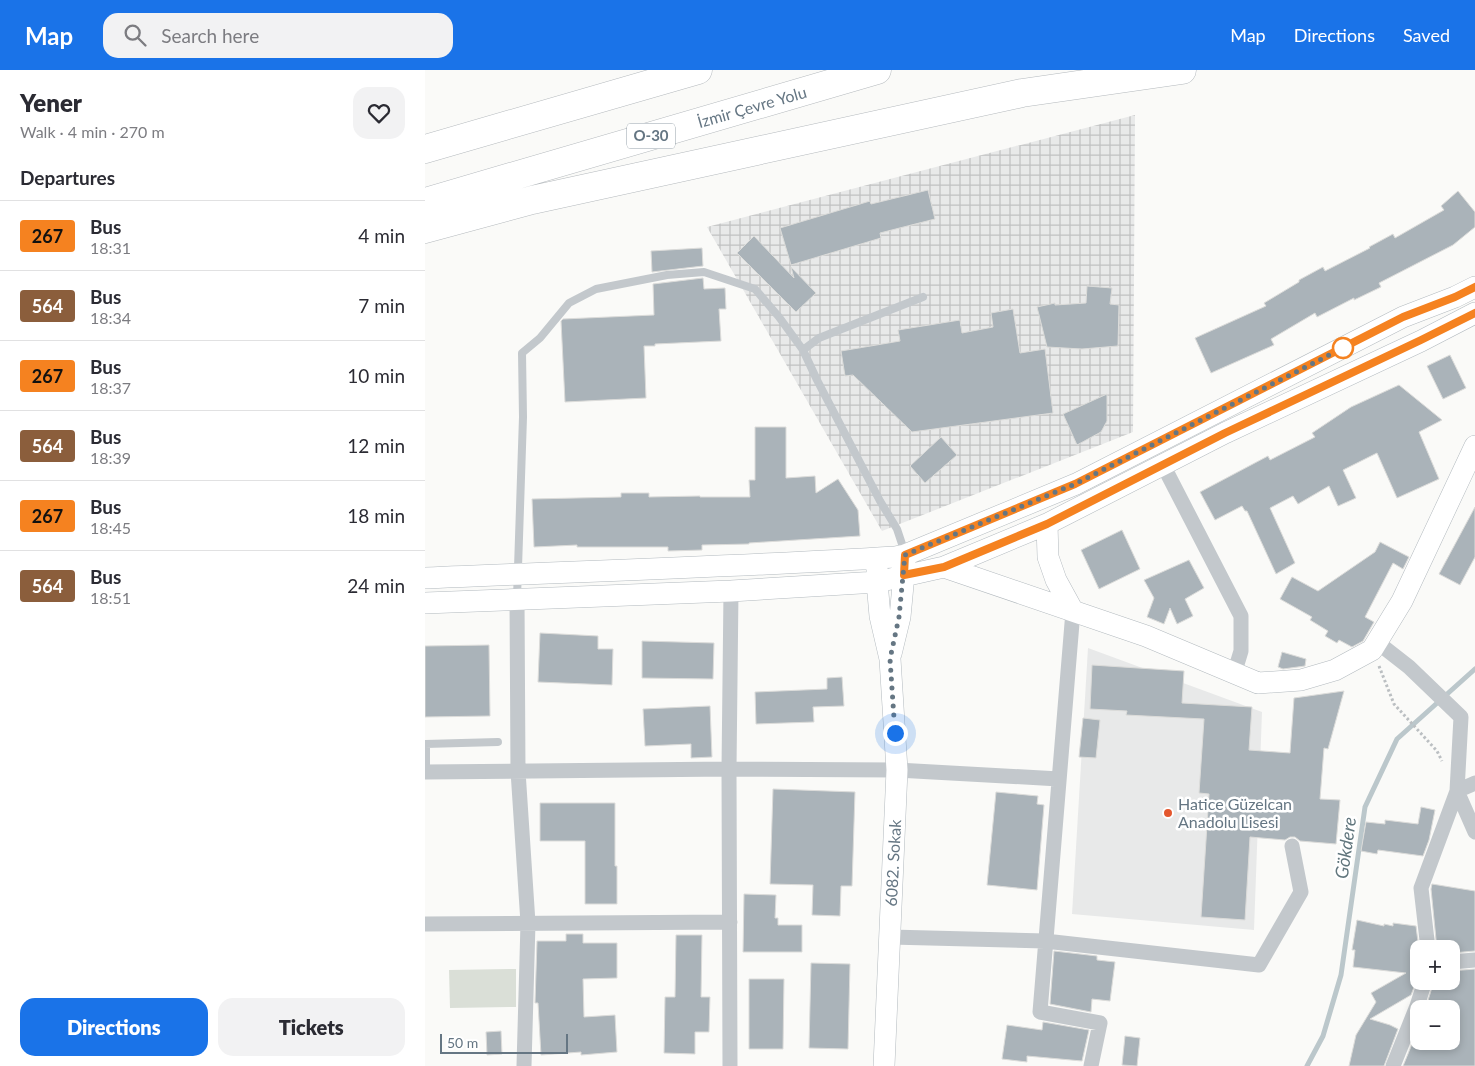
<!DOCTYPE html>
<html lang="en">
<head>
<meta charset="utf-8">
<style>
	body { margin:0; font-family:Lato,sans-serif; background:#f2f2f3; color:#2b2b33; height:100vh; display:flex; flex-direction:column; font-size:19px; white-space:nowrap }
	* { box-sizing:border-box; margin:0 }
	p { font-size:16px; color:#7c7c81 }
	.icon { flex:none; width:28px; height:28px; fill:none; stroke:currentColor; stroke-width:2; stroke-linecap:round; stroke-linejoin:round }
	.map { position:relative; flex:1; overflow:hidden }
	.drawer { display:flex; flex-direction:column; background:#fff; width:425px }
	.drawer>* { flex:none }
	.badge { padding:0 10px; border-radius:4px; font-size:18px; line-height:32px }
	.buttons { position:absolute; left:985px; top:870px; display:grid; gap:10px }
	.buttons a { display:grid; place-items:center; width:50px; height:50px; border-radius:10px; background:#fff; box-shadow:0 2px 8px #0003; font-size:25px }
	.scale { position:absolute; left:15px; bottom:12px; width:128px; box-sizing:border-box; padding-left:5px; border:2px solid #657683; border-top:0; font-size:14px; line-height:18px; white-space:nowrap; color:#657683; -webkit-text-stroke:4px #fff; paint-order:stroke }
	.you { position:absolute; width:25px; height:25px; margin:-12px; border:4px solid #fff; border-radius:50%; background:#1a73e8; box-shadow:0 0 0 8px #1a73e833 }
	.map>.badge { position:absolute; translate:-50% -50%; box-shadow:0 0 0 2px #fff }
	h2 { padding:0 20px; font-size:19px; line-height:45px }
	.round { display:grid; place-items:center; flex:none; width:52px; height:52px; border-radius:15px; background:#f2f2f3 }
	.headline { display:flex; align-items:center; justify-content:space-between; height:85px; padding:0 20px }
	h1 { font-size:24px; font-weight:800; line-height:38px }
	.button { display:flex; gap:10px; margin-top:auto; padding:10px 20px }
	.button a { flex:1; height:58px; border-radius:15px; background:#1a73e8; color:#fff; font-size:20px; font-weight:800; line-height:58px; text-align:center }
	.button a+a { background:#f2f2f3; color:#2b2b33 }
	ul { padding:0; list-style:none }
	li { display:flex; align-items:center; gap:15px; height:70px; padding:0 20px; border-top:1px solid #e1e1e2 }
	li div { flex:1 }
	li b { display:block; font-size:19px }
	li em { font-style:normal }
	li .badge { min-width:55px; font-weight:700; text-align:center }
	header { display:flex; align-items:center; gap:30px; box-sizing:border-box; height:70px; padding:0 25px; background:#1a73e8; color:#fff }
	header strong { font-size:24px }
	nav { display:flex; gap:28px; margin-inline-start:auto; font-size:18px }
	.search { width:350px; height:45px; background:#f2f2f3; display:flex; align-items:center; gap:12px; box-sizing:border-box; padding:0 18px; border-radius:15px; color:#7c7c81; font-size:19px }
	main { display:flex; flex:1; min-height:0 }
	.map>svg:first-child { display:block }
	.built { fill:#e8e9e9 }
	.industrial { fill:url(#industrial-grid) }
	.garden { fill:#dadfd7 }
	.lines { fill:none; stroke-linecap:round; stroke-linejoin:round }
	.stream { stroke:#bbc7cb; stroke-width:5 }
	.building { fill:#aab3b9; stroke:#dcdcda }
	.secondary-casing { stroke:#b3babf; stroke-width:22 }
	.highway-casing { stroke:#b4b9bd; stroke-width:29 }
	.path { stroke:#bbbfc2; stroke-width:3; stroke-dasharray:2.5 2.5; stroke-linecap:butt }
	.lane { stroke:#c3c8cc; stroke-width:8 }
	.street { stroke:#c3c8cc; stroke-width:15 }
	.secondary { stroke:#fff; stroke-width:21 }
	.highway { stroke:#fff; stroke-width:28 }
	.line-casing { stroke:#fff; stroke-width:11 }
	.line { stroke:#f58220; stroke-width:8 }
	.walk { stroke:#657683; stroke-width:5; stroke-dasharray:0 9 }
	.stop-dot { fill:#fff; stroke:#f58220; stroke-width:2.5 }
	.poi-dot { fill:#e4572e; stroke:#fff; stroke-width:2 }
	.labels { text-anchor:middle; stroke-width:5; stroke-linejoin:round; paint-order:stroke }
	.shield { fill:#fff; stroke:#939fa8; stroke-width:1 }
	.shield-label { font-size:15px; font-weight:bold; fill:#657683 }
	.street-label { font-size:16px; fill:#657683; stroke:#fff }
	.poi-label { font-size:16px; fill:#657683; stroke:#fff; text-anchor:start }
	.water-label { font-size:18px; font-style:italic; fill:#60757c; stroke:#fff }
</style>
</head>
<body>
<header>
<strong>Map</strong>
<div class="search"><svg class="icon" aria-label="search" viewBox="0 0 24 24"><circle cx="10" cy="10" r="6"/><path d="M15 15l6 6"/></svg>Search here</div>
<nav><a>Map</a><a>Directions</a><a>Saved</a></nav>
</header>
<main>
<section class="drawer">
<div class="headline"><div><h1>Yener</h1><p>Walk · 4 min · 270 m</p></div><a class="round"><svg class="icon" aria-label="heart" viewBox="0 0 24 24"><path d="M12 20l-8-8c-3-5 5-10 8-4 3-6 11-1 8 4z"/></svg></a></div>
<h2>Departures</h2>
<ul>
<li><span class="badge" style="background:#f58220;color:#111">267</span><div><b>Bus</b><p>18:31</p></div><em>4 min</em></li>
<li><span class="badge" style="background:#8b5e3c;color:#fff">564</span><div><b>Bus</b><p>18:34</p></div><em>7 min</em></li>
<li><span class="badge" style="background:#f58220;color:#111">267</span><div><b>Bus</b><p>18:37</p></div><em>10 min</em></li>
<li><span class="badge" style="background:#8b5e3c;color:#fff">564</span><div><b>Bus</b><p>18:39</p></div><em>12 min</em></li>
<li><span class="badge" style="background:#f58220;color:#111">267</span><div><b>Bus</b><p>18:45</p></div><em>18 min</em></li>
<li><span class="badge" style="background:#8b5e3c;color:#fff">564</span><div><b>Bus</b><p>18:51</p></div><em>24 min</em></li>
</ul>
<div class="button"><a>Directions</a><a>Tickets</a></div>
</section>
<div class="map">
<svg width="1050" height="996" viewBox="0 0 1050 996">
	<defs>
		<pattern id="industrial-grid" width="8" height="8" patternUnits="userSpaceOnUse" patternTransform="scale(1.25)"><rect width="8" height="8" fill="#e8e9e9"/><path d="M0 4h8M4 0v8" fill="none" stroke="#c0c1c2"/></pattern>
	</defs>
	<rect width="100%" height="100%" fill="#fafaf8"/>
	<path class="built" d="M 663,578 L 837,642 L 829,860 L 647,844 Z"/>
	<path class="industrial" d="M 710,45 L 708,362 L 457,461 L 282,157 Z"/>
	<path class="garden" d="M 91,899 L 91,937 L 25,938 L 24,900 Z"/>
	<g class="lines">
		<path class="stream" d="M 882,996 L 898,966 L 916,905 L 940,737 L 972,669 L 1050,599"/>
	</g>
	<path class="building" d="M 503,120 L 510,149 L 455,163 L 456,168 L 366,195 L 355,158 L 445,131 L 446,134 Z
		M 1033,121 L 1050,142 L 1050,157 L 1028,175 L 954,213 L 956,217 L 929,230 L 929,228 L 892,247 L 890,243 L 846,269 L 849,275 L 786,303 L 770,268 L 841,236 L 839,233 L 874,212 L 874,210 L 898,197 L 900,201 L 945,178 L 944,177 L 968,164 L 970,168 L 1019,140 L 1016,136 Z
		M 329,166 L 369,208 L 366,197 L 391,223 L 371,242 L 312,183 Z
		M 277,178 L 278,196 L 227,202 L 226,181 Z
		M 278,208 L 279,219 L 300,218 L 301,239 L 294,239 L 296,271 L 230,274 L 230,276 L 219,276 L 221,328 L 140,332 L 136,251 L 138,249 L 229,245 L 228,214 Z
		M 662,216 L 687,218 L 685,234 L 694,235 L 693,276 L 657,279 L 622,277 L 612,237 L 630,233 L 630,235 L 661,233 Z
		M 588,239 L 595,283 L 620,279 L 628,343 L 487,362 L 428,305 L 420,306 L 416,281 L 475,271 L 473,260 L 535,250 L 537,263 L 568,257 L 566,243 Z
		M 1025,285 L 1041,318 L 1018,329 L 1002,296 Z
		M 974,315 L 1017,350 L 994,362 L 1014,409 L 972,428 L 952,383 L 918,400 L 931,428 L 913,436 L 904,416 L 873,434 L 868,426 L 845,438 L 870,493 L 851,504 L 822,441 L 820,441 L 817,436 L 790,450 L 775,422 L 843,386 L 845,390 L 890,367 L 887,363 L 926,337 Z
		M 682,324 L 682,351 L 676,362 L 652,375 L 638,344 Z
		M 330,357 L 361,357 L 361,408 L 390,406 L 391,423 L 413,409 L 433,440 L 435,466 L 324,473 L 324,474 L 277,475 L 277,480 L 243,481 L 243,477 L 152,477 L 152,475 L 109,477 L 107,429 L 196,427 L 196,423 L 224,423 L 224,427 L 275,426 L 275,427 L 325,427 L 324,410 L 330,410 Z
		M 516,367 L 532,385 L 500,413 L 485,396 Z
		M 1050,437 L 1050,487 L 1035,515 L 1014,504 Z
		M 697,460 L 715,499 L 674,519 L 656,480 Z
		M 955,472 L 984,487 L 978,499 L 968,493 L 940,547 L 949,552 L 938,571 L 927,577 L 914,570 L 912,573 L 900,566 L 903,561 L 885,550 L 887,547 L 855,529 L 867,507 L 893,521 L 950,482 Z
		M 764,490 L 779,518 L 760,529 L 768,546 L 752,554 L 745,538 L 739,554 L 722,547 L 729,528 L 719,510 Z
		M 115,563 L 173,566 L 173,579 L 188,579 L 187,615 L 113,612 Z
		M 217,571 L 289,573 L 288,609 L 217,608 Z
		M 64,575 L 65,646 L 0,647 L 0,576 Z
		M 857,582 L 881,589 L 880,596 L 858,599 L 853,597 Z
		M 667,595 L 759,601 L 757,633 L 827,637 L 824,680 L 865,683 L 869,628 L 919,621 L 903,679 L 899,678 L 895,729 L 915,730 L 911,774 L 875,771 L 870,767 L 865,767 L 860,770 L 825,767 L 820,850 L 776,847 L 784,724 L 774,723 L 779,649 L 701,645 L 702,641 L 665,639 Z
		M 417,607 L 419,636 L 388,637 L 389,652 L 331,654 L 330,622 L 402,619 L 402,608 Z
		M 285,636 L 287,687 L 266,688 L 266,674 L 220,676 L 218,639 Z
		M 658,648 L 675,650 L 671,688 L 654,687 Z
		M 348,719 L 430,722 L 427,816 L 416,816 L 415,846 L 387,845 L 388,815 L 345,814 Z
		M 571,722 L 613,726 L 612,734 L 619,735 L 612,820 L 562,815 Z
		M 115,733 L 190,733 L 190,796 L 192,796 L 192,834 L 160,834 L 160,771 L 115,771 Z
		M 996,737 L 1010,740 L 1004,770 L 998,786 L 953,780 L 952,784 L 936,781 L 941,752 L 960,754 L 960,750 L 993,754 Z
		M 1007,814 L 1050,821 L 1050,881 L 1026,883 L 1026,879 L 1012,879 L 1006,819 Z
		M 319,824 L 351,825 L 350,848 L 353,848 L 353,855 L 377,855 L 377,882 L 318,882 Z
		M 932,850 L 959,856 L 959,854 L 968,856 L 968,853 L 991,856 L 994,880 L 994,904 L 986,925 L 945,949 L 965,955 L 973,959 L 959,996 L 924,996 L 931,965 L 951,932 L 946,923 L 981,903 L 928,897 L 930,880 L 927,880 Z
		M 141,864 L 158,864 L 158,873 L 192,873 L 192,908 L 158,909 L 159,947 L 190,945 L 192,982 L 156,985 L 156,982 L 116,985 L 113,933 L 110,933 L 112,871 L 141,871 Z
		M 251,865 L 277,865 L 276,927 L 285,927 L 284,962 L 270,962 L 270,984 L 239,983 L 240,927 L 250,927 Z
		M 629,881 L 672,886 L 672,890 L 690,892 L 685,931 L 667,929 L 666,942 L 625,934 Z
		M 386,893 L 425,894 L 423,979 L 384,978 Z
		M 1050,899 L 1050,996 L 978,996 L 994,957 L 994,971 L 1026,971 L 1026,939 L 1001,937 L 1009,911 L 1026,911 L 1026,901 Z
		M 324,909 L 359,909 L 358,979 L 324,979 Z
		M 618,952 L 664,960 L 657,991 L 602,986 L 602,992 L 577,989 L 582,955 L 617,960 Z
		M 76,961 L 77,984 L 62,985 L 61,962 Z
		M 700,966 L 715,968 L 712,996 L 697,995 Z"/>
	<g class="lines">
		<defs>
			<path id="secondary" d="M 622,454 L 623,487 L 631,510 L 648,541
				M 519,497 L 721,566 L 833,613 L 876,610 L 910,600 L 947,580 L 977,531 L 1050,376
				M 452,498 L 452,512 L 455,546 L 465,589 L 472,700 L 459,996
				M 0,508 C 157,501 314,497 470,487 L 480,485 L 651,414 L 978,247 L 1030,227 L 1050,217
				M 0,533 L 306,521 L 419,514 L 452,512 L 519,497 L 622,454 L 800,363 L 996,271 L 1050,243
				M 466,584 L 475,547 L 480,494"/>
			<path id="highway" d="M 0,79 L 273,0
				M 0,132 L 452,0
				M 0,159 L 107,130 L 597,23 L 757,0"/>
		</defs>
		<use href="#secondary" class="secondary-casing"/>
		<use href="#highway" class="highway-casing"/>
		<path class="path" d="M 954,596 L 969,634 L 1012,681 L 1017,691"/>
		<path class="lane" d="M 480,483 L 472,459 L 455,431 L 392,310 L 378,280 L 394,268 L 498,227
			M 92,528 L 98,347 L 97,283 L 115,268 L 144,233 L 171,219 L 242,205 L 279,202 L 330,219 L 354,247 L 378,280
			M 0,674 L 73,672
			M 1,674 L 1,702"/>
		<path class="street" d="M 738,395 L 816,546 L 816,581 L 809,604
			M 92,529 L 93,701 L 103,853 L 99,996
			M 648,541 L 615,942 L 675,953 L 666,996
			M 952,572 L 984,597 L 1036,647 L 1032,721 L 1050,762
			M 0,702 L 304,699 L 472,700 L 634,709
			M 0,854 L 305,852
			M 465,867 L 620,871 L 834,895 L 876,822 L 867,776
			M 1003,879 L 996,818 L 1032,721 L 1050,713
			M 1026,892 L 1050,890
			M 305,996 L 304,699 L 306,521
			M 968,996 L 992,936 L 1000,911"/>
		<use href="#secondary" class="secondary"/>
		<use href="#highway" class="highway"/>
	</g>
	<g class="lines">
		<defs>
			<path id="line" d="M 1050,217 L 1030,227 L 978,247 L 650,414 L 480,485 L 479,505 L 519,497 L 622,454 L 800,363 L 996,270 L 1050,243"/>
		</defs>
		<use href="#line" class="line-casing"/>
		<use href="#line" class="line"/>
		<path class="walk" d="M 470,663 L 465,589 L 474,547 L 480,485 L 650,414 L 926,274 L 918,278"/>
	</g>
	<circle class="stop-dot" cx="918" cy="278" r="10"/>
	<circle class="poi-dot" cx="743" cy="743" r="5"/>
	<g class="labels">
		<rect class="shield" x="202" y="53.5" width="48" height="25" rx="4"/>
		<g class="shield-label">
			<text x="226" y="71">O-30</text>
		</g>
		<g class="street-label">
			<text transform="translate(327 37) rotate(-16)" y="6">İzmir Çevre Yolu</text>
			<text transform="translate(468 793) rotate(-87)" y="6">6082. Sokak</text>
		</g>
		<g class="poi-label">
			<text x="753" y="740">Hatice Güzelcan<tspan x="753" dy="18">Anadolu Lisesi</tspan></text>
		</g>
		<g class="water-label">
			<text transform="translate(921 778) rotate(-82)" y="6">Gökdere</text>
		</g>
	</g>
</svg>
<div class="buttons">
<a>+</a>
<a>−</a>
</div>
<div class="scale">50 m</div>
<div class="you" style="left:470px;top:663px"></div>
</div>
</main>
</body>
</html>
